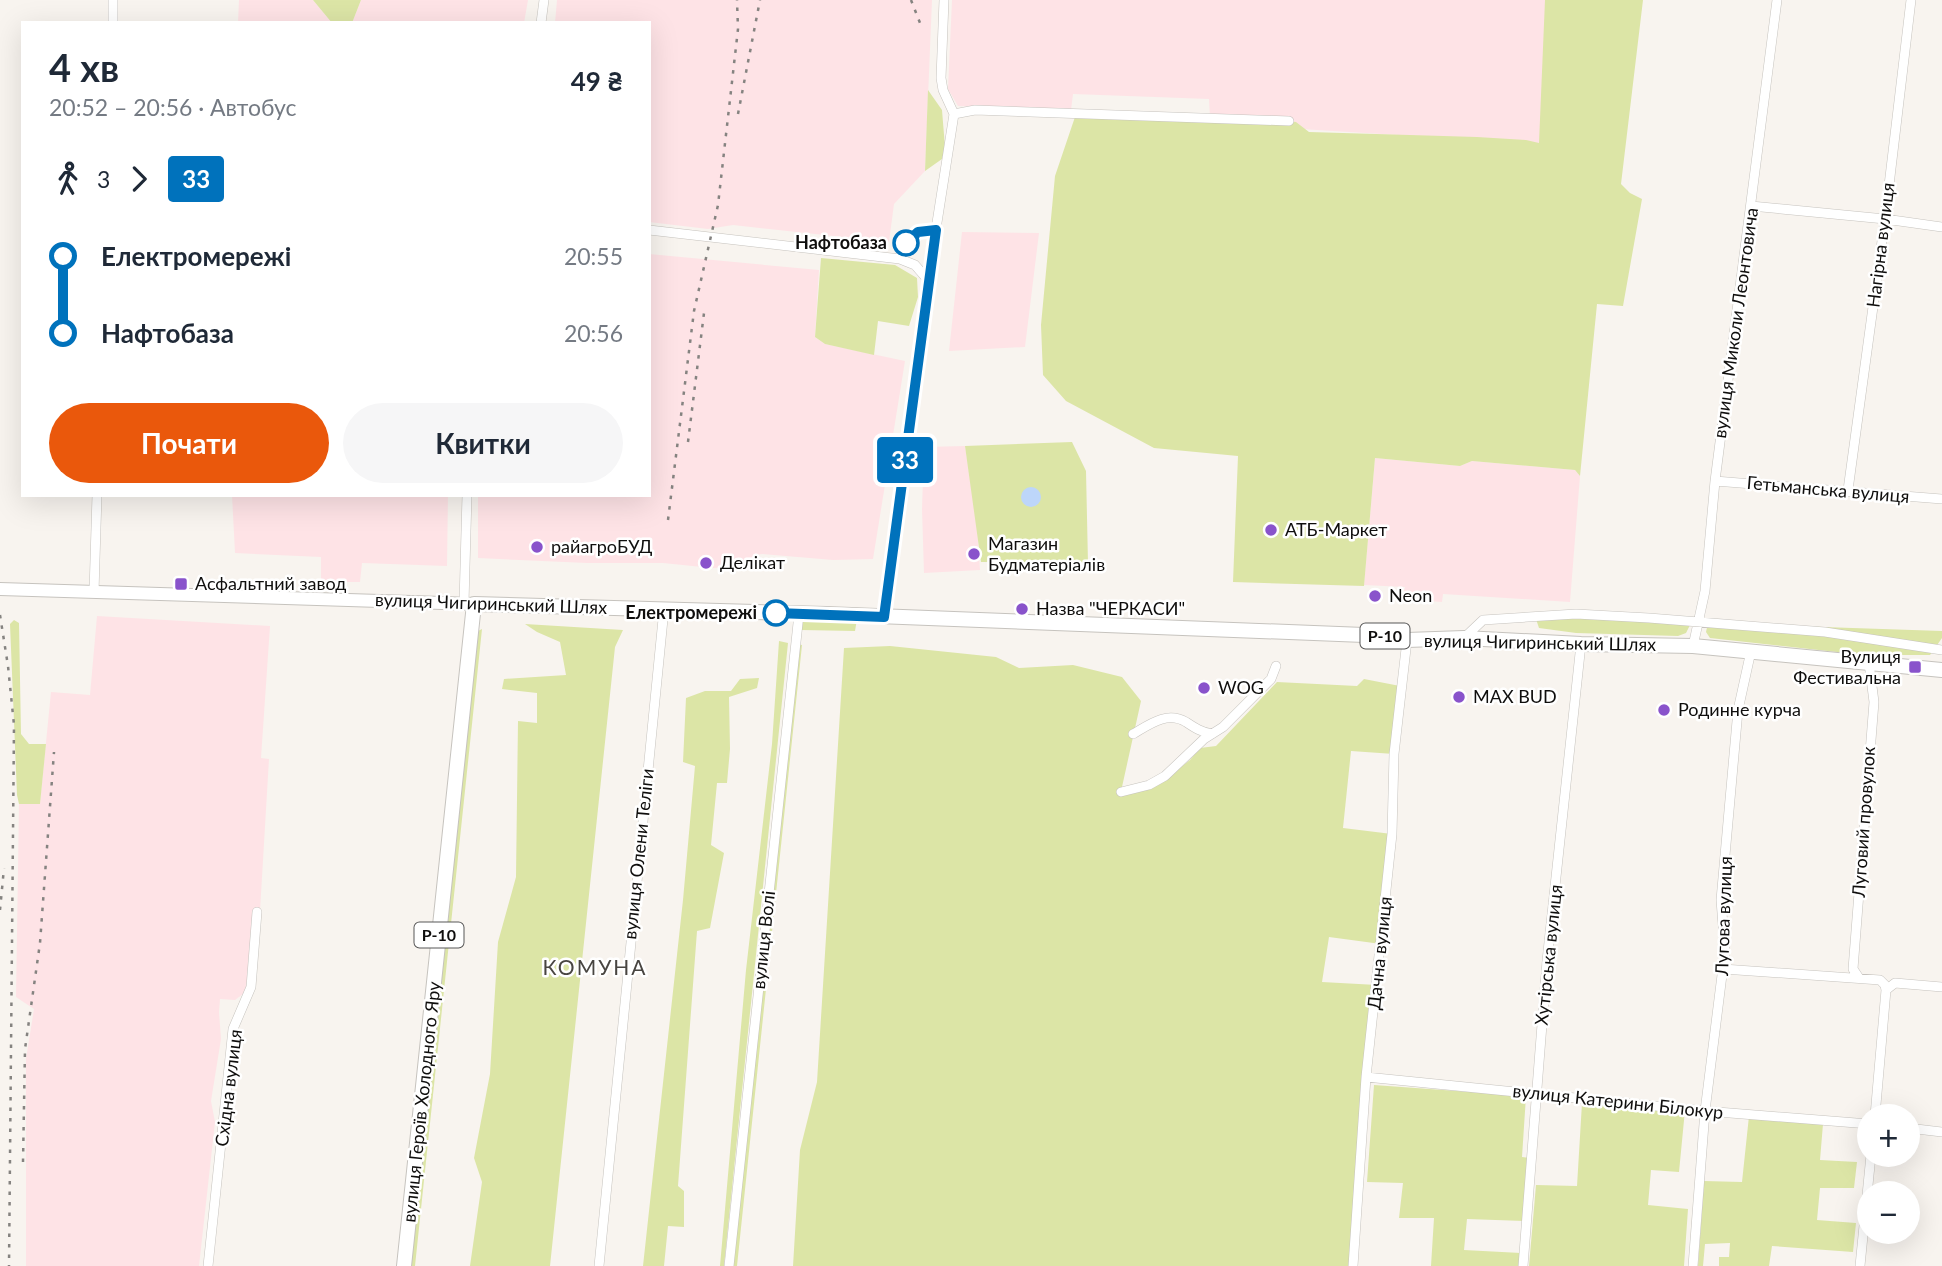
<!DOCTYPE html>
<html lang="uk">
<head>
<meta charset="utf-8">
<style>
	body { margin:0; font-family:Lato,sans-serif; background:#f6f6f7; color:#1f2937; height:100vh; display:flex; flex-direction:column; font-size:26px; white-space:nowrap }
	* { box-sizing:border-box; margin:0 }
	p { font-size:23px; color:#747a83 }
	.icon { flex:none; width:38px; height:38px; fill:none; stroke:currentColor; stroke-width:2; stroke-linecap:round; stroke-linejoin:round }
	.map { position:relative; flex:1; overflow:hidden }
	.drawer { position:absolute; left:21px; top:21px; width:630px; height:476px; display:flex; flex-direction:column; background:#fff; border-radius:0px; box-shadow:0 7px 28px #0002 }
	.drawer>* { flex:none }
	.badge { padding:0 14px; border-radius:5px; font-size:24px; line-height:46px }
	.fabs { position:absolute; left:1857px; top:1104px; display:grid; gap:14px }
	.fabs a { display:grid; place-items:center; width:63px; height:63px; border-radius:50%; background:#fff; box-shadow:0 7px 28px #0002; font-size:35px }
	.map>.badge { position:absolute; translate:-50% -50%; box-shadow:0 0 0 4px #fff }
	.legs { display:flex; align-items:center; gap:10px; height:77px; padding:0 28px; font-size:23px }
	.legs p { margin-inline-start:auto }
	.summary { display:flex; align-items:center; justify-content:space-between; height:119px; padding:0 28px }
	h1 { font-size:38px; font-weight:700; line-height:52px }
	.action { display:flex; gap:14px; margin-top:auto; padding:14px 28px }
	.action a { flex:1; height:80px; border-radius:42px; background:#ea580c; color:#fff; font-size:28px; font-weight:700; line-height:80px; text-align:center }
	.action a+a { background:#f6f6f7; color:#1f2937 }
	ul { padding:0 28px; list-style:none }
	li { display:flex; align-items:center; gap:24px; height:77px; font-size:26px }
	li i { display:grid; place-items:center; width:10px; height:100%; margin:0 9px; background:currentColor }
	li i::after { content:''; width:18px; height:18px; margin:-9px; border:5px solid; border-radius:50%; background:#fff }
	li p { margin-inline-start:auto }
	li:first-child i { background:linear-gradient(#0000 50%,currentColor 0) }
	li:last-child i { background:linear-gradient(currentColor 50%,#0000 0) }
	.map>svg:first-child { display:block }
	.industrial { fill:#fee3e6 }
	.green { fill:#dce5a6 }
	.water { fill:#bdd6fa }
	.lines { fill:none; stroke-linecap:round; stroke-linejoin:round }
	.minor-casing { stroke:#c6c3be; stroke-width:10 }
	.secondary-casing { stroke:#c6c3be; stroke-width:14 }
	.primary-casing { stroke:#c6c3be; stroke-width:16 }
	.minor { stroke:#fff; stroke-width:9 }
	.secondary { stroke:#fff; stroke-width:12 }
	.primary { stroke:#fff; stroke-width:14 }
	.rail { stroke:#858380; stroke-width:2.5; stroke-dasharray:3.5 7; stroke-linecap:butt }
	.line-1-casing { stroke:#fff; stroke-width:16 }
	.line-1 { stroke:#0072bc; stroke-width:10 }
	.stop-1-dot { fill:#fff; stroke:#0072bc; stroke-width:3.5 }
	.poi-dot { fill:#8953cb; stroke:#fff; stroke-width:2.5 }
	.labels { text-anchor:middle; stroke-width:5; stroke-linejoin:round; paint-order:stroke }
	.shield { fill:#fff; stroke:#575656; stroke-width:2 }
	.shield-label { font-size:16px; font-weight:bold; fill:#0f0e0d }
	.stop-label { font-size:18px; font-weight:bold; fill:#0f0e0d; stroke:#fff; text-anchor:end }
	.street-label { font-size:18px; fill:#0f0e0d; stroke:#fff }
	.poi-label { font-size:18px; fill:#0f0e0d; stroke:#fff; text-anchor:start }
	.quarter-label { font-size:21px; letter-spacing:2px; fill:#484541; stroke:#fff }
</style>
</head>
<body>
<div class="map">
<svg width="1942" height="1266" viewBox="0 0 1942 1266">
	<rect width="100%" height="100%" fill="#f8f4ef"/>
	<path class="industrial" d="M 239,0 L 313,0 L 332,23 L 238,23 Z
		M 361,0 L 528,0 L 524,23 L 352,23 Z
		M 557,0 L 932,0 L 925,171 L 894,204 L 889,242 L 733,225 L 708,229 L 649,222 L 649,23 L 555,23 Z
		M 952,0 L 1546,0 L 1540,144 L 1301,129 L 1210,118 L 1209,99 L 1073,94 L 1071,110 L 958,106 L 948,89 Z
		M 962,232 L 1039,233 L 1025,347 L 949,351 Z
		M 649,254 L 819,270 L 815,337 L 825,344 L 905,361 L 873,559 L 833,560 L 762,554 L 756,555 L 755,567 L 712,568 L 663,563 L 587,563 L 478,558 L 478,495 L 649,495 Z
		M 965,446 L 977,523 L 980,570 L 924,573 L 922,509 L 924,447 Z
		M 1375,458 L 1460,466 L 1472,461 L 1575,470 L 1580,476 L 1570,602 L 1443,594 L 1442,602 L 1402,599 L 1405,587 L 1364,585 Z
		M 232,495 L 448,495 L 447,566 L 362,563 L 360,582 L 321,582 L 321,557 L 235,553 Z
		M 97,616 L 270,626 L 261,758 L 269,759 L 260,911 L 253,912 L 247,991 L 235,1000 L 220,999 L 219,1012 L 221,1039 L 211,1101 L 215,1122 L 199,1266 L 26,1266 L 26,1059 L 34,1009 L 16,997 L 19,804 L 40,803 L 51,692 L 90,695 Z"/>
	<path class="green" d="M 313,0 L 361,0 L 352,23 L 332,23 Z
		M 1545,0 L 1643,0 L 1621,184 L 1630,193 L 1642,199 L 1623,306 L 1597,304 L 1580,476 L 1575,470 L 1472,461 L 1460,466 L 1375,458 L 1364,586 L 1233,582 L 1238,456 L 1154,448 L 1066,401 L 1043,375 L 1041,325 L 1055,176 L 1076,114 L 1289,121 L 1296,122 L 1309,132 L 1477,137 L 1526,140 L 1539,143 Z
		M 928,90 L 942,110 L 945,147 L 942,159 L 925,171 Z
		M 821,258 L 895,265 L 917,278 L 918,297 L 909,326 L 878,321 L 874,355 L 825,344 L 815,337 Z
		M 1072,442 L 1086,471 L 1088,563 L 981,562 L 965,446 Z
		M 802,616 L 857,619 L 855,631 L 801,630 Z
		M 1548,616 L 1691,623 L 1686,633 L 1678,636 L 1576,633 L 1539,628 L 1536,619 Z
		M 14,620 L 19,623 L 21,734 L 29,744 L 46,744 L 40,804 L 19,804 L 17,795 L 10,624 Z
		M 1708,623 L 1942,631 L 1942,638 L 1930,655 L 1864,655 L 1710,638 L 1706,632 Z
		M 525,624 L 623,630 L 615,647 L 550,1266 L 470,1266 L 482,1182 L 474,1158 L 490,1074 L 498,942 L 516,877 L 518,721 L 537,723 L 537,693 L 502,689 L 504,679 L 566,675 L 560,642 L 537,632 Z
		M 482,629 L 415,1266 L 408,1266 L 476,632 Z
		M 779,641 L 788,643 L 724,1266 L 720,1266 L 746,970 L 772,744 Z
		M 797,644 L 802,645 L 737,1266 L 731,1266 Z
		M 890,646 L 996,657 L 1019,668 L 1073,665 L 1122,677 L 1141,701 L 1120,796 L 1155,787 L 1190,760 L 1200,748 L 1216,746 L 1277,682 L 1357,686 L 1364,679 L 1400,686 L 1394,754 L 1351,751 L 1343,828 L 1392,834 L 1381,944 L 1329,937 L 1322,982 L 1377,985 L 1353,1266 L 793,1266 L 800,1150 L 817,1082 L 844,648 Z
		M 759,678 L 757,688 L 729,697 L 730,749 L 727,783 L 717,783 L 711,845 L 724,853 L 710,928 L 697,931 L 678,1186 L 684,1191 L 684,1227 L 668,1226 L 664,1266 L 643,1266 L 683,900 L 695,766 L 683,762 L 686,698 L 705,691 L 731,691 L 740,679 Z
		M 1374,1085 L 1526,1096 L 1522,1157 L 1530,1158 L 1524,1221 L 1467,1219 L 1464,1250 L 1521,1253 L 1520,1266 L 1431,1266 L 1434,1218 L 1399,1218 L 1403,1183 L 1367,1182 Z
		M 1582,1103 L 1685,1110 L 1679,1172 L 1651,1170 L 1648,1205 L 1688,1209 L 1684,1266 L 1529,1266 L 1536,1185 L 1577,1186 Z
		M 1749,1116 L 1823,1124 L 1820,1160 L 1857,1162 L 1854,1188 L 1820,1188 L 1817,1220 L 1856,1223 L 1853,1252 L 1772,1246 L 1769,1266 L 1719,1266 L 1719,1257 L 1729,1257 L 1730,1243 L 1705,1244 L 1703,1266 L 1698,1266 L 1704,1181 L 1742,1182 Z"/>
	<path class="water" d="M1021 497a10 10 0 1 1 20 0a10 10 0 1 1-20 0Z"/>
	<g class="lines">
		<defs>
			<path id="minor" d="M 113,23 L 113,0
				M 541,23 L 544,0
				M 954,114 L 975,110 L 1289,121
				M 1751,206 L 1885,219 L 1942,227
				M 649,230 L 900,259 L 915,265 L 928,280
				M 900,259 C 903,235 916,232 936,230
				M 1715,481 L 1942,499
				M 1848,490 L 1885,219 L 1911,0
				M 94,592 L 97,495
				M 464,603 L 467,495
				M 884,617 L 928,280 L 954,114 L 943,90 L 941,78 L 944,0
				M 1464,638 L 1483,620 L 1576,614 L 1649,618 L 1825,632 L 1942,650
				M 1693,646 L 1705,591 L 1715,481 L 1777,0
				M 1133,734 C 1150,724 1167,711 1186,722 C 1195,728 1201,732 1212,734
				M 1121,792 L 1149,785 L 1165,776 L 1204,739 L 1223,727 L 1271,679 L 1276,666
				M 1723,969 L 1880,980 L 1885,985 L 1886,990
				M 1859,978 L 1853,969 L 1874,702 L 1869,663
				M 1886,990 L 1895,983 L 1942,987
				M 1366,1077 L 1705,1111 L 1869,1124
				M 1875,1116 L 1886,990
				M 1908,1128 L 1942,1132
				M 208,1266 L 233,1029 L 251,987 L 257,912
				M 599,1266 L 664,609
				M 729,1266 L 799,614
				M 1353,1266 L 1366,1077 L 1392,834 L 1394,754 L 1407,640
				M 1523,1266 L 1547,961 L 1581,644
				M 1693,1266 L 1705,1111 L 1725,951 L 1721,900 L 1738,710 L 1751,651
				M 1860,1266 L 1871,1155"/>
			<path id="secondary" d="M 0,589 L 474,604"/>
			<path id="primary" d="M 404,1266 L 474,604 L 826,614 L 1389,636 L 1407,640 L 1464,638 L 1581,644 L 1693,646 L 1942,670"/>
		</defs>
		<use href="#minor" class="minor-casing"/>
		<use href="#secondary" class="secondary-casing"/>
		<use href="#primary" class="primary-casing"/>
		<use href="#minor" class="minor"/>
		<use href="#secondary" class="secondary"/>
		<use href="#primary" class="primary"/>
		<path class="rail" d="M 911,0 L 920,23
			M 738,114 L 760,0
			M 688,442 L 704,313
			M 668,520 L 694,311 L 718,205 L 738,29 L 737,0
			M 0,615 L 8,666 L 14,725 L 9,1266
			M 0,910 L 4,868
			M 23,1162 L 25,1049 L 40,943 L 54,752"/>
	</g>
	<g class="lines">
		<defs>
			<path id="line-1" d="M 776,613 L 884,617 L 936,230 L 918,232 L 906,243"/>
		</defs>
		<use href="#line-1" class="line-1-casing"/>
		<use href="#line-1" class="line-1"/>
	</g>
	<g class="stop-1-dot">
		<circle cx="906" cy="243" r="12"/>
		<circle cx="776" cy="613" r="12"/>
	</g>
	<g class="poi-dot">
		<circle cx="1271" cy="530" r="7"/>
		<circle cx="537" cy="547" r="7"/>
		<circle cx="974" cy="554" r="7"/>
		<circle cx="706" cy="563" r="7"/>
		<rect x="174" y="577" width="14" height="14" rx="3.5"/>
		<circle cx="1375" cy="596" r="7"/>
		<circle cx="1022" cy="609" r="7"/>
		<rect x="1908" y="660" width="14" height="14" rx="3.5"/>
		<circle cx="1204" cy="688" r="7"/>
		<circle cx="1459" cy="697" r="7"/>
		<circle cx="1664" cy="710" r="7"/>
	</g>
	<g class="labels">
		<g class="shield">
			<rect x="1360.5" y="623.5" width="49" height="25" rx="5"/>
			<rect x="414.5" y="922.5" width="49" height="25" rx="5"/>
		</g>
		<g class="shield-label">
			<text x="1385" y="642">Р-10</text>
			<text x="439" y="941">Р-10</text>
		</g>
		<g class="stop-label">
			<text x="887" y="249">Нафтобаза</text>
			<text x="757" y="619">Електромережі</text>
		</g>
		<g class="street-label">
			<text transform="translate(1881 245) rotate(-83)" y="6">Нагірна вулиця</text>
			<text transform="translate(1736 323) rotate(-82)" y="6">вулиця Миколи Леонтовича</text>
			<text transform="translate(1828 490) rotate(5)" y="6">Гетьманська вулиця</text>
			<text transform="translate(491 604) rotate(2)" y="6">вулиця Чигиринський Шлях</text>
			<text transform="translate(1540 643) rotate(1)" y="6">вулиця Чигиринський Шлях</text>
			<text transform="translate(1864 822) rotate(-86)" y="6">Луговий провулок</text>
			<text transform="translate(639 854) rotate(-84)" y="6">вулиця Олени Теліги</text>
			<text transform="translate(1724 916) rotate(-88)" y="6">Лугова вулиця</text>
			<text transform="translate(764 940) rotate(-84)" y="6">вулиця Волі</text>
			<text transform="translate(1380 953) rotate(-84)" y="6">Дачна вулиця</text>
			<text transform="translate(1549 955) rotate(-84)" y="6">Хутірська вулиця</text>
			<text transform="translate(229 1088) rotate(-83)" y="6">Східна вулиця</text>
			<text transform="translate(422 1102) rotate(-84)" y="6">вулиця Героїв Холодного Яру</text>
			<text transform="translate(1618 1102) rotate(6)" y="6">вулиця Катерини Білокур</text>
		</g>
		<g class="poi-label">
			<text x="1285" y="536">АТБ-Маркет</text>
			<text x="988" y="550">Магазин<tspan x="988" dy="21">Будматеріалів</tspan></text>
			<text x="551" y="553">райагроБУД</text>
			<text x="720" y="569">Делікат</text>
			<text x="195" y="590">Асфальтний завод</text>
			<text x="1389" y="602">Neon</text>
			<text x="1036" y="615">Назва "ЧЕРКАСИ"</text>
			<text x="1901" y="663" text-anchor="end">Вулиця<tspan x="1901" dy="21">Фестивальна</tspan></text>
			<text x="1218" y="694">WOG</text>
			<text x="1473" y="703">MAX BUD</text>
			<text x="1678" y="716">Родинне курча</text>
		</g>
		<g class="quarter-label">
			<text x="595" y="975">КОМУНА</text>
		</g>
	</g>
</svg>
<div class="fabs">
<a>+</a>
<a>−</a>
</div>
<b class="badge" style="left:905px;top:460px;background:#0072bc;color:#fff">33</b>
<section class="drawer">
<div class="summary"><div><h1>4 хв</h1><p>20:52 – 20:56 · Автобус</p></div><b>49 ₴</b></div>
<div class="legs"><svg class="icon" aria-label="walk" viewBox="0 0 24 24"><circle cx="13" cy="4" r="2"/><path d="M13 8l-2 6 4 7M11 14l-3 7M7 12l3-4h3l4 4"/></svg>3<svg class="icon" aria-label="forward" viewBox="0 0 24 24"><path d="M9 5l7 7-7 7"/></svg><b class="badge" style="background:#0072bc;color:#fff">33</b></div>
<ul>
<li><i style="color:#0072bc"></i><b>Електромережі</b><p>20:55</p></li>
<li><i style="color:#0072bc"></i><b>Нафтобаза</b><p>20:56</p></li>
</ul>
<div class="action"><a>Почати</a><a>Квитки</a></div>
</section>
</div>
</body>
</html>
